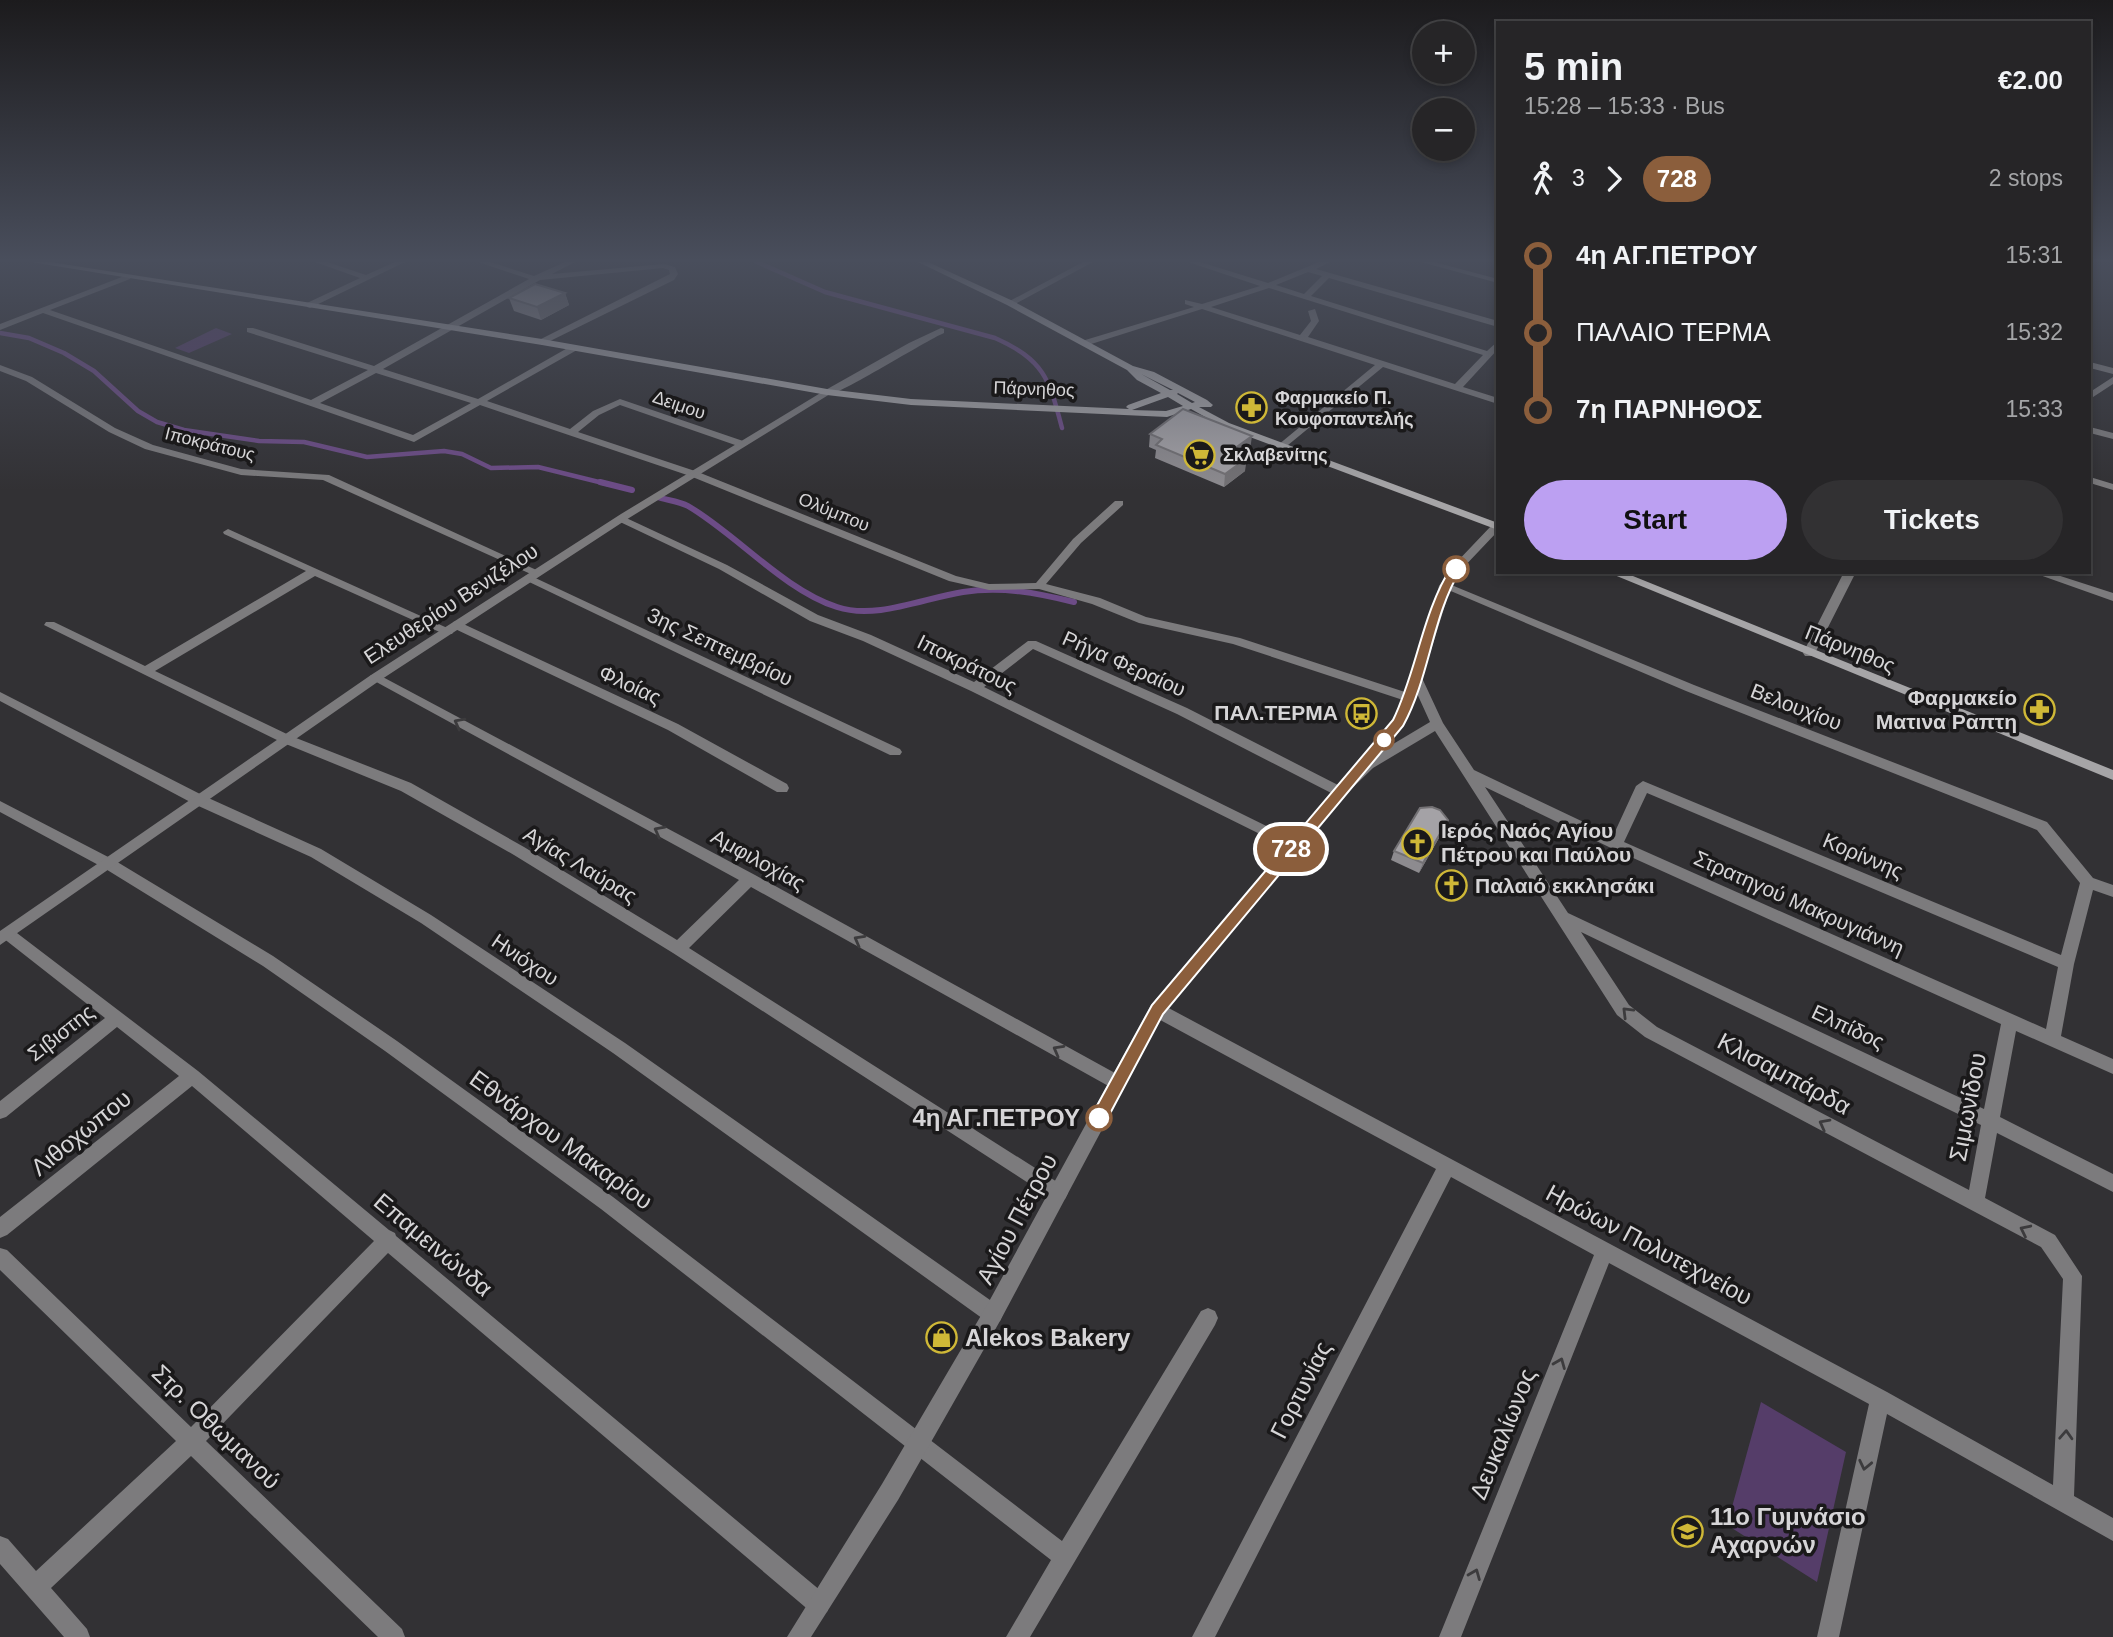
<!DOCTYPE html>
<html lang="en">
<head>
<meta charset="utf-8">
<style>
	body { margin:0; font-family:Helvetica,sans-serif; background:#323133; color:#f1f3f6; height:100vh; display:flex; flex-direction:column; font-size:26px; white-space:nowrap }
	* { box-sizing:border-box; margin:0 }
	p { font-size:23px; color:#a4a5a7 }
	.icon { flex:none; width:38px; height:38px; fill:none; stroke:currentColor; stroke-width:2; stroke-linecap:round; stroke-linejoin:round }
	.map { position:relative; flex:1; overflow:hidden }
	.drawer { position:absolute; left:1496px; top:21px; width:595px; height:553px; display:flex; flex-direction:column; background:#262527; border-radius:0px; box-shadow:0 4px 10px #0003,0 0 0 2px #424244 }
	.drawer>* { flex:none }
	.badge { padding:0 14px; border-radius:23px; font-size:24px; line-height:46px }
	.tools { position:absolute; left:1412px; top:21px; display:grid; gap:14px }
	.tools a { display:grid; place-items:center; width:63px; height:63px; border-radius:50%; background:#262527; box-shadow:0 4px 10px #0003,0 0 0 2px #424244; font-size:35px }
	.map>.badge { position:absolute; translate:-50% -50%; box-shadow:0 0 0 4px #fff }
	.legs { display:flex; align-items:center; gap:10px; height:77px; padding:0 28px; font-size:23px }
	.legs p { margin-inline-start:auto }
	.headline { display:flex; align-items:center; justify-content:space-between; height:119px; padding:0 28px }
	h1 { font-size:38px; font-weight:700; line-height:52px }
	.action { display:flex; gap:14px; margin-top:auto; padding:14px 28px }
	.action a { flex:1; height:80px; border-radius:42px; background:#bca0f2; color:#111; font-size:28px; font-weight:700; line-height:80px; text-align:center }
	.action a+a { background:#323133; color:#f1f3f6 }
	ul { padding:0 28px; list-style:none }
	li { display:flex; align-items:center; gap:24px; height:77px; font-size:26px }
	li i { display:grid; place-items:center; width:10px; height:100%; margin:0 9px; background:currentColor }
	li i::after { content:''; width:18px; height:18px; margin:-9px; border:5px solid; border-radius:50%; background:#262527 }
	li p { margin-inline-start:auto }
	li:first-child i { background:linear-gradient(#0000 50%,currentColor 0) }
	li:last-child i { background:linear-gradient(currentColor 50%,#0000 0) }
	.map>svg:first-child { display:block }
	.green { fill:#553d69 }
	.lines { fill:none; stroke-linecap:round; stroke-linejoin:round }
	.stream-far1 { stroke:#6d4c87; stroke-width:4.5 }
	.stream { stroke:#6d4c87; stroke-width:6 }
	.minor { fill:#7c7b7d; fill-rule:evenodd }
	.tertiary { fill:#7c7b7d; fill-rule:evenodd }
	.secondary { fill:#a6a5a7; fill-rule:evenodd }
	.wall { fill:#8d8b8f }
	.shaded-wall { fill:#737174 }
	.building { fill:#a4a2a6; stroke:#737174; stroke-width:2 }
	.oneway { stroke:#3c3b3d }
	.line-1 { fill:#8b5e3c; stroke:#fff; stroke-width:2 }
	.stop-1-dot { fill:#fff; stroke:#8b5e3c; stroke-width:3.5 }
	.labels { text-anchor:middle; stroke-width:7; stroke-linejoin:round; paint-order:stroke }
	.far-street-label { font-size:18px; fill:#d6d5d7; stroke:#1a191a }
	.far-poi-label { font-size:18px; font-weight:bold; fill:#d6d5d7; stroke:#1a191a; text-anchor:start }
	.street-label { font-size:21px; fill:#d6d5d7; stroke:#1a191a }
	.poi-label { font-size:21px; font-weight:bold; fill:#d6d5d7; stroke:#1a191a; text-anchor:end }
	.near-street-label { font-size:24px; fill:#d6d5d7; stroke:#1a191a }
	.near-stop-label { font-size:24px; font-weight:bold; fill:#d6d5d7; stroke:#1a191a; text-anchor:end }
	.near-poi-label { font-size:24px; font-weight:bold; fill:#d6d5d7; stroke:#1a191a; text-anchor:start }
</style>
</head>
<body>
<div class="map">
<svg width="2113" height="1637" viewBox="0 0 2113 1637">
	<rect width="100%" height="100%" fill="#323134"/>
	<path class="green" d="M 216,328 L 232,334 L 189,353 L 175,348 Z
		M 1761,1402 L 1846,1452 L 1817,1582 L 1727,1525 Z"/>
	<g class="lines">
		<path class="stream-far1" d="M 757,262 L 825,292 L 995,338 C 1044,360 1049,378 1062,428
			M 0,333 L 29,338 L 64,353 L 94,371 L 138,411 L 157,422 L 184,430 L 259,441 L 304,442 L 367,457 L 444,451 L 462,454 L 491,468 L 538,467 L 607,484"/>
		<path class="stream" d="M 600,482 L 632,490
			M 657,497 C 666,500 679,501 688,506 C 736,534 784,590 837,607 C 876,620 924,598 963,592 C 1002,586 1037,593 1074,602"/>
		<path class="minor" d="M 315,262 L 327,262 L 366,275 L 395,262 L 405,262 L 310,308 L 307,307 L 307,303 L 360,278 Z
			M 478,262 L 490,262 L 534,276 L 565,262 L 575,262 L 552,274 L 664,264 L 675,267 L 678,274 L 674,280 L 542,345 L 538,342 L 539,340 L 670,274 L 669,270 L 663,268 L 540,280 L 383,369 L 478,399 L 571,346 L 577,346 L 577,350 L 487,401 L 570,429 L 593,411 L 620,399 L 746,442 L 746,446 L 738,446 L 620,405 L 599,415 L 578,432 L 698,472 L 956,576 L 989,584 L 1036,583 L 1073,539 L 1115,501 L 1123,501 L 1123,505 L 1081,543 L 1046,584 L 1100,598 L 1146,617 L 1240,638 L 1414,695 L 1416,698 L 1410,702 L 1406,701 L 1233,644 L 1139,623 L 1092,604 L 1039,589 L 989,590 L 949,581 L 690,476 L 480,405 L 414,442 L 43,313 L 0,330 L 0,324 L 127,275 L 131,277 L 130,279 L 50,310 L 311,400 L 368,370 L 247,332 L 247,328 L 253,328 L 374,366 L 529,279 ZM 376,373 L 471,403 L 413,435 L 320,403 Z
			M 1083,262 L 1093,262 L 1013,305 L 1006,303 Z
			M 1188,262 L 1200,262 L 1268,283 L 1319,262 L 1330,262 L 1316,269 L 1498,321 L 1498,327 L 1329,278 L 1311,296 L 1487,351 L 1498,341 L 1498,349 L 1463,387 L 1498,398 L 1498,404 L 1383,367 L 1282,450 L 1277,447 L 1278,445 L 1375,365 L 1202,309 L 1088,345 L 1082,345 L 1082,341 L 1194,307 L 1185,304 L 1185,300 L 1202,304 L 1260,286 ZM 1308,272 L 1322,276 L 1304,294 L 1276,285 ZM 1269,288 L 1483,355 L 1455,384 L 1308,337 L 1319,321 L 1315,309 L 1308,311 L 1311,321 L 1300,335 L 1211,307 Z
			M 1421,262 L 1434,262 L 1498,279 L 1498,283 Z
			M 941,328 L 944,329 L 944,333 C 925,341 838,396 827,395 C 825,395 824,393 822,392 L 909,343 Z
			M 2090,362 L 2113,368 L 2113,374 L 2090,368 Z
			M 0,365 L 32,377 L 115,428 L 153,445 L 241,469 L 329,475 L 543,573 L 537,576 L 533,575 L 323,480 L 241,475 L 145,449 L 109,432 L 26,381 L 0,371 Z
			M 2113,377 L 2113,384 L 2090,399 L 2090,392 Z
			M 2090,427 L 2113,433 L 2113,439 L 2090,433 Z
			M 2090,477 L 2113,484 L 2113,490 L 2090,483 Z
			M 622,516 L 727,565 L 818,615 L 871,635 L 974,682 L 1028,641 L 1036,641 L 1187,708 L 1338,785 L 1363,762 L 1430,722 L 1410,678 L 1414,668 L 1422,668 L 1424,671 L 1422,678 L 1443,723 L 1474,770 L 1613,836 L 1636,786 L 1643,781 L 2061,955 L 2080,883 L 2037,830 L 1686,691 L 1439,586 L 1441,584 L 1449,584 L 1694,685 L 2047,822 L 2093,878 L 2113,885 L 2113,897 L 2093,890 L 2074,964 L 2061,1036 L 2113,1059 L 2113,1074 L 2016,1031 L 2000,1117 L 2113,1174 L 2113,1192 L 1997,1133 L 1985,1198 L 2055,1235 L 2082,1276 L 2074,1496 L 2113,1518 L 2113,1541 L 1887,1414 L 1839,1637 L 1817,1637 L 1869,1404 L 1609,1263 L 1461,1637 L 1439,1637 L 1594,1255 L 1451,1177 L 1215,1637 L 1192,1637 L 1436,1169 L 1151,1015 L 1149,1010 L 1151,1005 L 1157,1003 L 1163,1005 L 1887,1392 L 2053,1485 L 2063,1279 L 2041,1247 L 1645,1037 L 1617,1015 L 1435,731 L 1373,768 L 1344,796 L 1339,797 L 1177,714 L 1033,649 L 984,687 L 1299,842 L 1301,846 L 1299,850 L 1294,851 L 971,691 L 863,641 L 810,621 L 719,569 L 618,521 L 617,519 ZM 1485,787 L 1611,848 L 2001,1024 L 1984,1109 L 1568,913 ZM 1647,793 L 2058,967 L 2046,1029 L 1624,842 ZM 1581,932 L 1981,1125 L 1969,1190 L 1657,1027 L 1629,1005 Z
			M 228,529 L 454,631 L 452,634 L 444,634 L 315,576 L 155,671 L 291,736 L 411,783 L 524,847 L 677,940 L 739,880 L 369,678 L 371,675 L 379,675 L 755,875 L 1124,1078 L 1126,1083 L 1124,1088 L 1118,1091 L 1112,1088 L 751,887 L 689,948 L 1065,1187 L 1068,1193 L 1065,1199 L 1059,1202 L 1053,1199 L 673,953 L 514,855 L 401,791 L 281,742 L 44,625 L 46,622 L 54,622 L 145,666 L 306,571 L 224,534 L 223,532 Z
			M 1844,572 L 1856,572 L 1815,653 L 1813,656 L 1805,656 L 1803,653 Z
			M 2031,572 L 2048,572 L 2113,593 L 2113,601 Z
			M 529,575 L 900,749 L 902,752 L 900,755 L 890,755 L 525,580 L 525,576 Z
			M 457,621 L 678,724 L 787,784 L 789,788 L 787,792 L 777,792 L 668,730 L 453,628 L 453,622 Z
			M 0,692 L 204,796 L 321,849 L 431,915 L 625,1043 L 1000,1307 L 1003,1314 L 1000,1321 L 993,1324 L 986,1321 L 613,1053 L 421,923 L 311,857 L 194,804 L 0,701 Z
			M 0,801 L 114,860 L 273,956 L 397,1041 L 613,1197 L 1062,1541 L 1201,1311 L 1208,1308 L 1215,1311 L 1218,1318 L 1215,1325 L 1030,1637 L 1006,1637 L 1051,1560 L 601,1209 L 385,1051 L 263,966 L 104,868 L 0,812 Z
			M 8,928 L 13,930 L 198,1071 L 389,1230 L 395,1233 L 396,1236 L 827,1596 L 830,1604 L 827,1612 L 819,1615 L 811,1612 L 388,1253 L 206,1441 L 402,1629 L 405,1637 L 378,1637 L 191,1456 L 51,1588 L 87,1629 L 90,1637 L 64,1637 L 0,1564 L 0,1536 L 8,1539 L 36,1571 L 176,1441 L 0,1270 L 0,1248 L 7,1250 L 191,1427 L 374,1241 L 192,1086 L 7,1235 L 0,1238 L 0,1217 L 179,1076 L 117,1027 L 6,1117 L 0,1119 L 0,1101 L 105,1018 L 3,938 L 0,934 L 3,930 Z"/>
		<path class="tertiary" d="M 827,389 L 832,392 L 830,394 L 629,518 L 379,681 L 0,945 L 0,931 L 371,675 L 621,514 Z
			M 1498,524 L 1498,531 L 1460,571 L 1451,586 L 1416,698 L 1403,726 L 1163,1015 L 1000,1321 L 898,1500 L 811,1637 L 787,1637 L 882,1484 L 986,1307 L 1151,1005 L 1393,721 L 1404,698 L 1439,586 L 1452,567 L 1492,525 Z"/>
		<path class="secondary" d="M 31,262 L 50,262 L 542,339 L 827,389 L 911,399 L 1129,409 L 1126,407 L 1128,405 L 1161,393 L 1137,380 L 1127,370 L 1007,305 L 918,262 L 928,262 L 1013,301 L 1133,366 L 1154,372 L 1207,400 L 1213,405 L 1211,407 L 1199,407 L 1229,423 L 1498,523 L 1498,530 L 1223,427 L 1191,409 L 1167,417 L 911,405 L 827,395 L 542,345 ZM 1141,374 L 1173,390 L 1170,390 ZM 1178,393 L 1195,402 L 1192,403 L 1177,394 ZM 1168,397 L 1183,406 L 1166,411 L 1132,410 Z
			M 1607,572 L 1623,572 L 2113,770 L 2113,780 Z"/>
	</g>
	<path class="wall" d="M 565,293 L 569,305 L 541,320 L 514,311 L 509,298 Z
		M 1150,434 L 1250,450 L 1242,456 L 1245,471 L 1224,487 L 1155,458 L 1156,450 L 1149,447 Z
		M 1448,820 L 1444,829 L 1419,873 L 1391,860 L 1394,851 Z"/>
	<path class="shaded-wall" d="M 565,293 L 569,305 L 541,320 L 537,307 Z
		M 1252,436 L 1250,450 L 1230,465 L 1231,451 Z
		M 1247,458 L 1245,471 L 1224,487 L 1225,474 Z
		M 1448,820 L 1444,829 L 1419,873 L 1423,863 Z"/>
	<path class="building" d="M 535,284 L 565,293 L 537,307 L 509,298 Z
		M 1183,409 L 1252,436 L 1231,451 L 1247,458 L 1225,474 L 1156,445 L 1162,439 L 1150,434 Z
		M 1432,807 L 1440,810 L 1448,820 L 1423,863 L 1394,851 L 1420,808 Z"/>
	<defs><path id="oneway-chevron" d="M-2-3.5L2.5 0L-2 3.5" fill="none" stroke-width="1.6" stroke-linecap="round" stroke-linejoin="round" transform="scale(1.75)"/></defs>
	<g class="oneway">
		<use href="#oneway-chevron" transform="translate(459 723) rotate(-152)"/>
		<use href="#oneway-chevron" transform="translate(659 831) rotate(-152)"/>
		<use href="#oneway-chevron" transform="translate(859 940) rotate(-151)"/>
		<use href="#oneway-chevron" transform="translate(1627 1012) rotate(-135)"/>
		<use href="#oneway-chevron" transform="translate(1058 1050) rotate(-151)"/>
		<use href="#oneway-chevron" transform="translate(1824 1124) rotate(-152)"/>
		<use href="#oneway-chevron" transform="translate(2025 1230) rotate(-154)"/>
		<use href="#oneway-chevron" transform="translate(1560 1363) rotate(-68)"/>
		<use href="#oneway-chevron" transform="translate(2066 1435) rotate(-87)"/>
		<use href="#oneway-chevron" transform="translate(1865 1465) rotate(102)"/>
		<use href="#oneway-chevron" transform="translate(1475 1574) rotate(-68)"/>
	</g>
	<linearGradient id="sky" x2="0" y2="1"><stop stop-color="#1c1b1d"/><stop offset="0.53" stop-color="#494e5c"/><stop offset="1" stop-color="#494e5c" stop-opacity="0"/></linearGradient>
	<rect width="2113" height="491" fill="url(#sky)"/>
	<path class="line-1" d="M 1456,565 L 1461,569 C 1432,616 1430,677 1403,726 L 1163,1014 L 1105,1123 L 1093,1123 L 1091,1118 L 1093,1113 L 1152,1005 L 1393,720 C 1417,671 1422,612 1452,566 Z"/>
	<defs>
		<symbol id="pharmacy-ring" viewBox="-11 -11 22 22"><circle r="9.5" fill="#1a191a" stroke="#cfb837" stroke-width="1.5"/><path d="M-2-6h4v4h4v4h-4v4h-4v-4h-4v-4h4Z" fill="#cfb837"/></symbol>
		<symbol id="supermarket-ring" viewBox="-11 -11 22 22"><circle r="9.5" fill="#1a191a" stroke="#cfb837" stroke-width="1.5"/><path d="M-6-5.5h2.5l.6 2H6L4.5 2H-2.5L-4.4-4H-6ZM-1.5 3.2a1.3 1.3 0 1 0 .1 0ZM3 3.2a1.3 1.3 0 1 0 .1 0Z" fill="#cfb837"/></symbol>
		<symbol id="bus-ring" viewBox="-11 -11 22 22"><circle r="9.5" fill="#1a191a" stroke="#cfb837" stroke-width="1.5"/><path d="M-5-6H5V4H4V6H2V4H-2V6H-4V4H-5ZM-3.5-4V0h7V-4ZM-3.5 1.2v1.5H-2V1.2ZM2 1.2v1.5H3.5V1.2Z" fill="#cfb837"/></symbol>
		<symbol id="church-ring" viewBox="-11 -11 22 22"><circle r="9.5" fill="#1a191a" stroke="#cfb837" stroke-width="1.5"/><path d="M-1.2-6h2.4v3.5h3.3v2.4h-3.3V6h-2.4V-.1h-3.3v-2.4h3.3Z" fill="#cfb837"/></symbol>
		<symbol id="shop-ring" viewBox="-11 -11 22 22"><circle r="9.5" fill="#1a191a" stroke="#cfb837" stroke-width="1.5"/><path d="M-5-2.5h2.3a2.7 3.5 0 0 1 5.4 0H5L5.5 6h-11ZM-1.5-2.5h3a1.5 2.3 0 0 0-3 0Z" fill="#cfb837"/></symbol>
		<symbol id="school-ring" viewBox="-11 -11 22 22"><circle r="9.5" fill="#1a191a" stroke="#cfb837" stroke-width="1.5"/><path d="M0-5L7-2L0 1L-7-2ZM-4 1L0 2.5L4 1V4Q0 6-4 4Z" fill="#cfb837"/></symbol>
	</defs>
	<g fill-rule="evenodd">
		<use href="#pharmacy-ring" x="1234" y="390" width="35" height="35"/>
		<use href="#supermarket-ring" x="1182" y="438" width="35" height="35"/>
		<use href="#pharmacy-ring" x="2022" y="692" width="35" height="35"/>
		<use href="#bus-ring" x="1344" y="696" width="35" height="35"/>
		<use href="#church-ring" x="1400" y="826" width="35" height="35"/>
		<use href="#church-ring" x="1434" y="868" width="35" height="35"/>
		<use href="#shop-ring" x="924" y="1320" width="35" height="35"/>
		<use href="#school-ring" x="1670" y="1514" width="35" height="35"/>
	</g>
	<g class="stop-1-dot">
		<circle cx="1456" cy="569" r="12"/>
		<circle cx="1384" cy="740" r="9"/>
		<circle cx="1099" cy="1118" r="12"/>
	</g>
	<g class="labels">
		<g class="far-street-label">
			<text transform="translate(1034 389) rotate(2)" y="6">Πάρνηθος</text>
			<text transform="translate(679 405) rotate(19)" y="6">Δειμου</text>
			<text transform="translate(210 444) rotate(14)" y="6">Ιποκράτους</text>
			<text transform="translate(834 512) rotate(22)" y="6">Ολύμπου</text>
		</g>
		<g class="far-poi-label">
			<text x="1275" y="404">Φαρμακείο Π.<tspan x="1275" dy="21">Κουφοπαντελής</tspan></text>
			<text x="1223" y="461">Σκλαβενίτης</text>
		</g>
		<g class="street-label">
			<text transform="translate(451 604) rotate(-33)" y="7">Ελευθερίου Βενιζέλου</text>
			<text transform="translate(720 647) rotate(25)" y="7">3ης Σεπτεμβρίου</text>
			<text transform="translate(1850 649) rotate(22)" y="7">Πάρνηθος</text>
			<text transform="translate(967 664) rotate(26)" y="7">Ιποκράτους</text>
			<text transform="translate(1124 664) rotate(24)" y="7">Ρήγα Φεραίου</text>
			<text transform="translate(630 685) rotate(25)" y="7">Φλοίας</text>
			<text transform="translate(1796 707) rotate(21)" y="7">Βελουχίου</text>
			<text transform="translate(1863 856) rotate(23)" y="7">Κορίννης</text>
			<text transform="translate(758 860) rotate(29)" y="7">Αμφιλοχίας</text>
			<text transform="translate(580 865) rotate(31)" y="7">Αγίας Λαύρας</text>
			<text transform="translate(1799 903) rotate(24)" y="7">Στρατηγού Μακρυγιάννη</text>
			<text transform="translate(525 960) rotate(34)" y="7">Ηνιόχου</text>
			<text transform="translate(1848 1027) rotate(25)" y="7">Ελπίδος</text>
			<text transform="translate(61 1033) rotate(-38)" y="7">Σιβιστης</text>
		</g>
		<g class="poi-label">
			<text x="2017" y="705">Φαρμακείο<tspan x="2017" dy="24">Ματινα Ραπτη</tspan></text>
			<text x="1338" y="720">ΠΑΛ.ΤΕΡΜΑ</text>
			<text x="1441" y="838" text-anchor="start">Ιερός Ναός Αγίου<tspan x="1441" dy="24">Πέτρου και Παύλου</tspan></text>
			<text x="1475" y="893" text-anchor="start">Παλαιό εκκλησάκι</text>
		</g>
		<g class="near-street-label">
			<text transform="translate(1784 1074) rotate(28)" y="8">Κλισαμπάρδα</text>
			<text transform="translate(1968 1107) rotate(-79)" y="8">Σιμωνίδου</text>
			<text transform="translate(81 1133) rotate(-39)" y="8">Λιθοχωπου</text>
			<text transform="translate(561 1140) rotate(36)" y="8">Εθνάρχου Μακαρίου</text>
			<text transform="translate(1017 1219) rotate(-62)" y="8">Αγίου Πέτρου</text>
			<text transform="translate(433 1245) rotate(40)" y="8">Επαμεινώνδα</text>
			<text transform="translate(1649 1245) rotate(28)" y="8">Ηρώων Πολυτεχνείου</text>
			<text transform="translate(1301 1390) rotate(-63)" y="8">Γορτυνίας</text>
			<text transform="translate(216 1427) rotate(44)" y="8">Στρ. Οθωμανού</text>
			<text transform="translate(1503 1434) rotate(-68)" y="8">Δευκαλίωνος</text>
		</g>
		<g class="near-stop-label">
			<text x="1080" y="1126">4η ΑΓ.ΠΕΤΡΟΥ</text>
		</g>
		<g class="near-poi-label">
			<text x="965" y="1346">Alekos Bakery</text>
			<text x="1710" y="1525">11ο Γυμνάσιο<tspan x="1710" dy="28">Αχαρνών</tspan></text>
		</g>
	</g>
</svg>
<div class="tools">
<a>+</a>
<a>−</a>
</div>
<b class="badge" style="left:1291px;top:849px;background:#8b5e3c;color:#fff">728</b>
<section class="drawer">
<div class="headline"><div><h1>5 min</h1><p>15:28 – 15:33 · Bus</p></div><b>€2.00</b></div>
<div class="legs"><svg class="icon" aria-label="walk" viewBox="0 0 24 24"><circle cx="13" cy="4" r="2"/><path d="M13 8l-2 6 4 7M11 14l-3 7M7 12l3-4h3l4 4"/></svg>3<svg class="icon" aria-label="forward" viewBox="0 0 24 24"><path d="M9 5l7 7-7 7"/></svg><b class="badge" style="background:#8b5e3c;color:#fff">728</b><p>2 stops</p></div>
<ul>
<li><i style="color:#8b5e3c"></i><b>4η ΑΓ.ΠΕΤΡΟΥ</b><p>15:31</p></li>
<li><i style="color:#8b5e3c"></i><span>ΠΑΛΑΙΟ ΤΕΡΜΑ</span><p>15:32</p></li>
<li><i style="color:#8b5e3c"></i><b>7η ΠΑΡΝΗΘΟΣ</b><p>15:33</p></li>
</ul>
<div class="action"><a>Start</a><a>Tickets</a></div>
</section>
</div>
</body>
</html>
